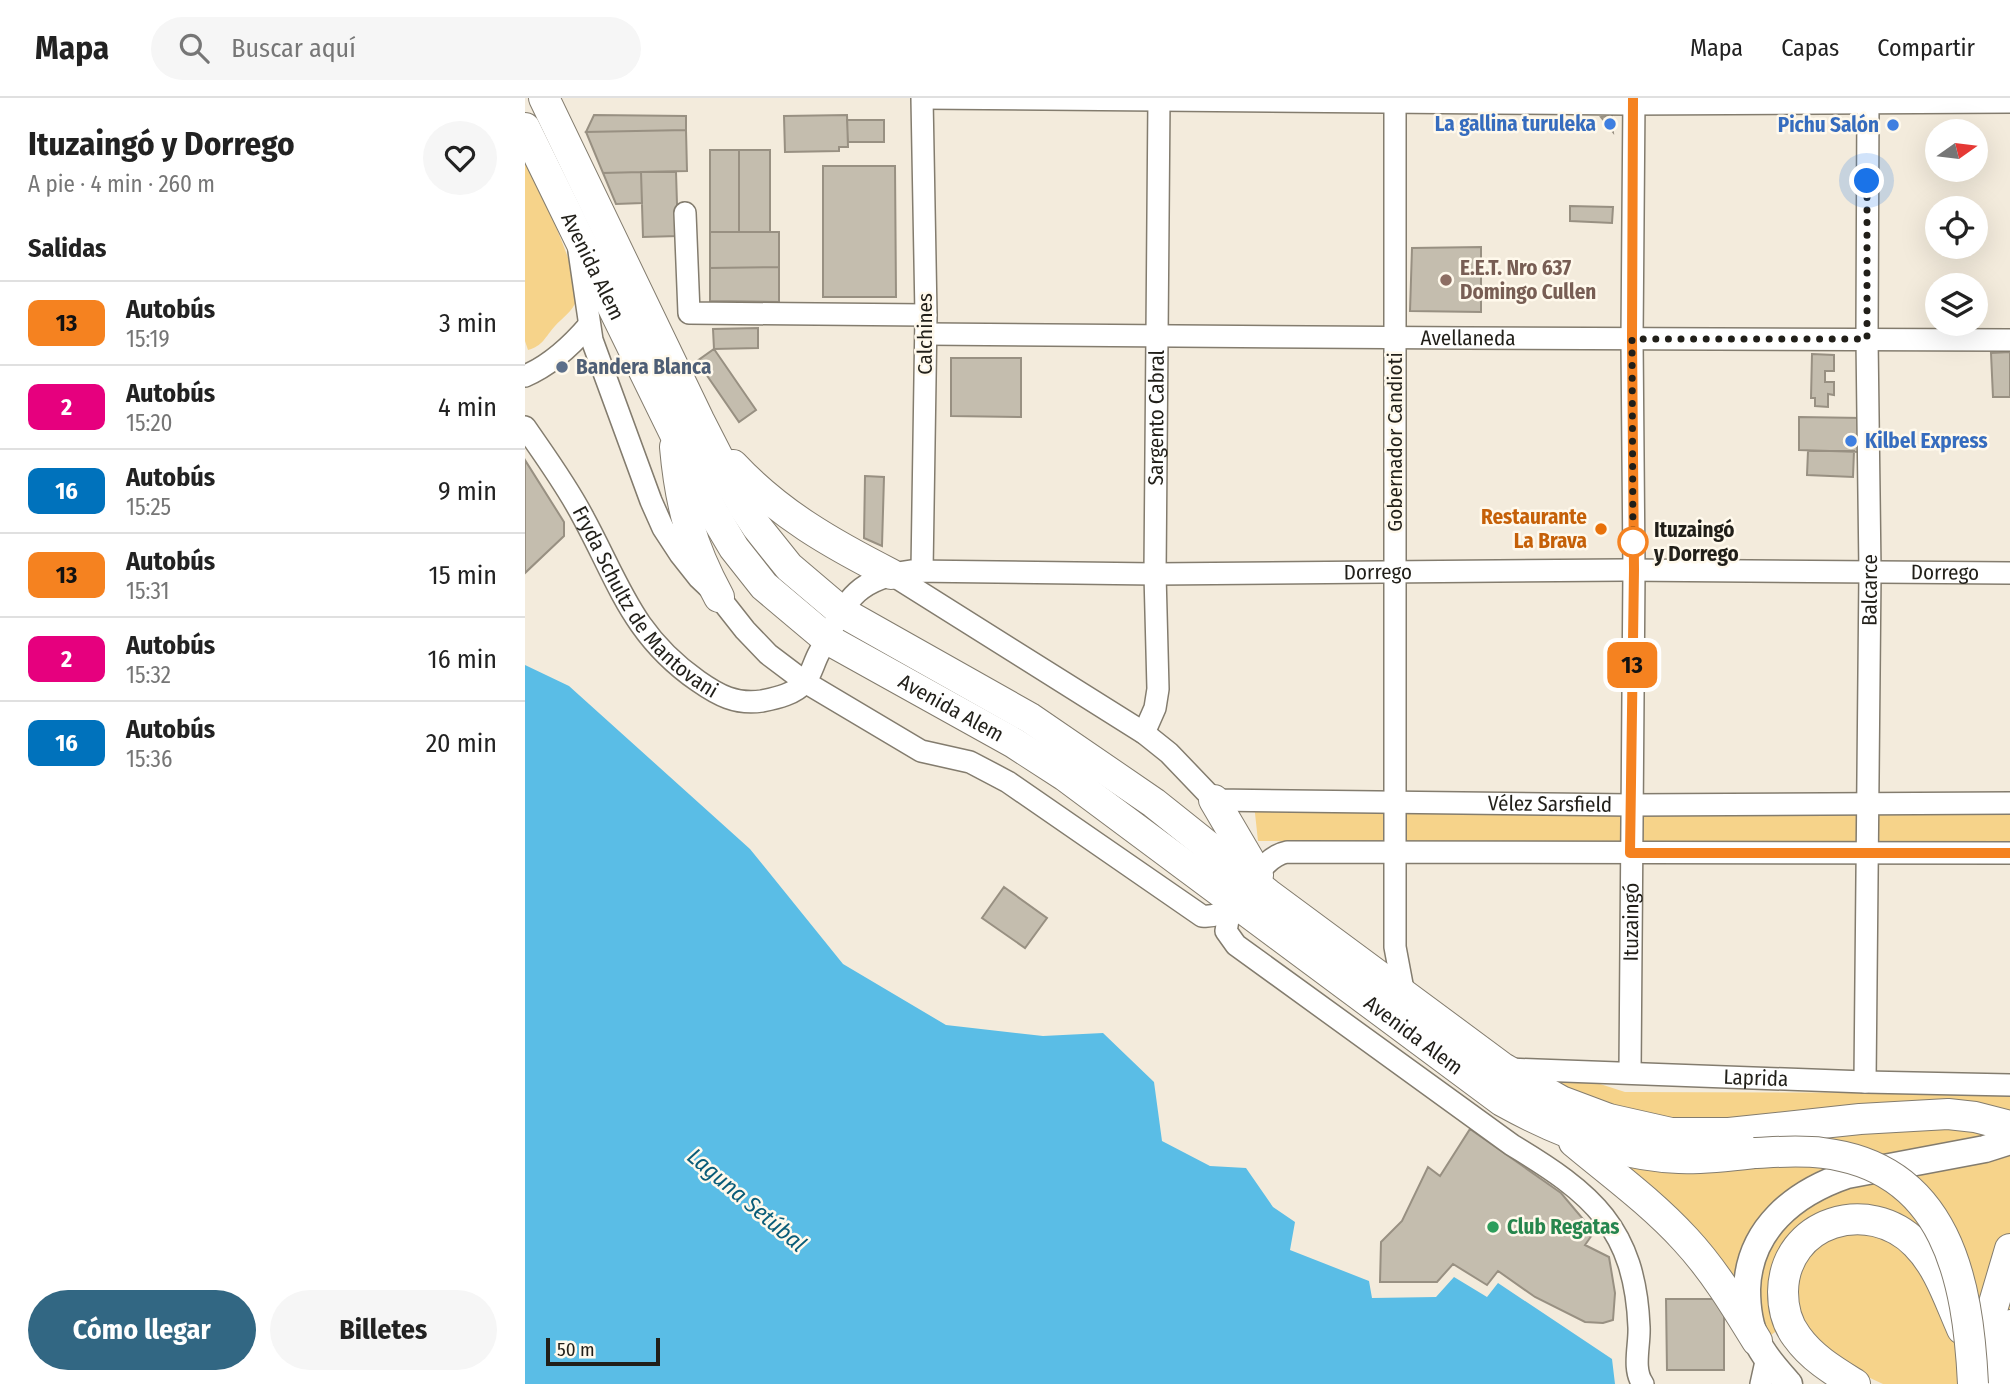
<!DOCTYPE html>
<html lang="es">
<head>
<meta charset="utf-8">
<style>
	body { margin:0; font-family:"Fira Sans Condensed",sans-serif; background:#f6f6f6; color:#222; height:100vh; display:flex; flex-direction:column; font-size:26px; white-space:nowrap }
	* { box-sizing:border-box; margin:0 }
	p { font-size:23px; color:#767676 }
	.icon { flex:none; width:38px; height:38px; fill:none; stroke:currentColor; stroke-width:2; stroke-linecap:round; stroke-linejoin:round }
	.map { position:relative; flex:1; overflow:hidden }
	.drawer { display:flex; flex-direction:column; background:#fff; width:525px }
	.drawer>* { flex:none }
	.badge { padding:0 14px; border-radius:10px; font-size:24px; line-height:46px }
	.needle { width:46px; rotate:76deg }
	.controls { position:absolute; left:1400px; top:21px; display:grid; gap:14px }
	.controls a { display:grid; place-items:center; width:63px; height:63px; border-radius:50%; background:#fff; box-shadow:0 7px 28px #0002; font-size:35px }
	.scale { position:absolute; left:21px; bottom:18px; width:114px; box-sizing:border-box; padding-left:7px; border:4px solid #211f19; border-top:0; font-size:19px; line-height:24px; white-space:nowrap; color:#211f19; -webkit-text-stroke:5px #fff9ec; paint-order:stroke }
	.you { position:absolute; width:35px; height:35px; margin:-18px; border:5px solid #fff; border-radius:50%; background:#1a73e8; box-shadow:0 0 0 10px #1a73e833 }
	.map>.badge { position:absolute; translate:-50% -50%; box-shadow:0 0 0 4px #fff }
	h2 { padding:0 28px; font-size:26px; line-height:63px }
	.round { display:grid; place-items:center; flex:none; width:74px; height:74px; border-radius:37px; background:#f6f6f6 }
	.head { display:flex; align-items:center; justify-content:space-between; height:119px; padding:0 28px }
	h1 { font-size:33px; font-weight:700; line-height:52px }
	.button { display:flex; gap:14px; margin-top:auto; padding:14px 28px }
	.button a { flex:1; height:80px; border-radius:42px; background:#326783; color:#fff; font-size:28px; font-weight:700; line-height:80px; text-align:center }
	.button a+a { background:#f6f6f6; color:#222 }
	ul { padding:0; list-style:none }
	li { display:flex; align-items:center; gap:21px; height:84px; padding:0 28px; border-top:2px solid #e0e0e0 }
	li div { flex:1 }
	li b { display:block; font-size:26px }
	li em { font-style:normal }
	li .badge { min-width:77px; font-weight:700; text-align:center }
	header { display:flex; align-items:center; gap:42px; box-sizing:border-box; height:98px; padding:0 35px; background:#fff; border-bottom:2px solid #e0e0e0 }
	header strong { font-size:33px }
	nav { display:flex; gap:38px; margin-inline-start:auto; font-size:24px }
	.search { width:490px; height:63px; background:#f6f6f6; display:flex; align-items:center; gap:18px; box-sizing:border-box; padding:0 24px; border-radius:38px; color:#767676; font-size:26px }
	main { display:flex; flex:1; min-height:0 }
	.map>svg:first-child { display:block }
	.green { fill:#f6d38a }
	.water { fill:#5abde6 }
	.building { fill:#c4bdae; stroke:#989082; stroke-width:2 }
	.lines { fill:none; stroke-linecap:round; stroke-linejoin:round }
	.minor-casing { stroke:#837c6e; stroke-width:24 }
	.major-casing { stroke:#837c6e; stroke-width:29 }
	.highway-casing { stroke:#837c6e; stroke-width:32 }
	.minor { stroke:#fff; stroke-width:21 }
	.major { stroke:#fff; stroke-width:26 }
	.highway { stroke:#fff; stroke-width:30 }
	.highway-bridge-casing { stroke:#837c6e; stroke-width:32; stroke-linecap:butt }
	.highway-bridge { stroke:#fff; stroke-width:30 }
	.line-casing { stroke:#fff; stroke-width:16 }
	.line { stroke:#f58220; stroke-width:10 }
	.walk { stroke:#211f19; stroke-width:7; stroke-dasharray:0 12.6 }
	.shop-dot { fill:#3f7fe0; stroke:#fff9ec; stroke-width:2.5 }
	.education-dot { fill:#8d6e63; stroke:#fff9ec; stroke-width:2.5 }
	.service-dot { fill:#5c6f8a; stroke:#fff9ec; stroke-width:2.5 }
	.food-dot { fill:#e8710a; stroke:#fff9ec; stroke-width:2.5 }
	.stop-dot { fill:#fff; stroke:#f58220; stroke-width:3.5 }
	.leisure-dot { fill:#2e9e5b; stroke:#fff9ec; stroke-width:2.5 }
	.labels { text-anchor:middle; stroke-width:5; stroke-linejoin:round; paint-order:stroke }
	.shop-label { font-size:21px; font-weight:bold; fill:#366cbe; stroke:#fff9ec; text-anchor:end }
	.street-label { font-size:21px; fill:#211f19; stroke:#fff9ec }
	.education-label { font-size:21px; font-weight:bold; fill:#785e54; stroke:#fff9ec; text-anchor:start }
	.service-label { font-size:21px; font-weight:bold; fill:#4e5e75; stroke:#fff9ec; text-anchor:start }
	.food-label { font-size:21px; font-weight:bold; fill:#c56008; stroke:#fff9ec; text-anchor:end }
	.stop-label { font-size:21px; font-weight:bold; fill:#211f19; stroke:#fff9ec; text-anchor:start }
	.leisure-label { font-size:21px; font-weight:bold; fill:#27864d; stroke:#fff9ec; text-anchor:start }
	.water-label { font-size:23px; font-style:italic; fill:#0a5c78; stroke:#fff9ec }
</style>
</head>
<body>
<header>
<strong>Mapa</strong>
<div class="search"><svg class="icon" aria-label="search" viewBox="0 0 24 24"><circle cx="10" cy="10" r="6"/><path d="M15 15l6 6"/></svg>Buscar aquí</div>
<nav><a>Mapa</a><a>Capas</a><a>Compartir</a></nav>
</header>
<main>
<section class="drawer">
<div class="head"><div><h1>Ituzaingó y Dorrego</h1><p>A pie · 4 min · 260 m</p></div><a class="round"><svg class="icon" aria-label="heart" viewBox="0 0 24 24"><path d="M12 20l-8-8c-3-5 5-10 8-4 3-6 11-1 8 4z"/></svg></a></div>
<h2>Salidas</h2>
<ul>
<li><span class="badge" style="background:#f58220;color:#111">13</span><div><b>Autobús</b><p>15:19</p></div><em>3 min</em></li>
<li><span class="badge" style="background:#e6007e;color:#fff">2</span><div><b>Autobús</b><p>15:20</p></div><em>4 min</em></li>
<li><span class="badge" style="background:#0072bc;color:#fff">16</span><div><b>Autobús</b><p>15:25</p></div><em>9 min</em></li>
<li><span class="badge" style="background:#f58220;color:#111">13</span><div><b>Autobús</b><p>15:31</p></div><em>15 min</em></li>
<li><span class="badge" style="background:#e6007e;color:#fff">2</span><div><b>Autobús</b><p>15:32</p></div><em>16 min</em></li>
<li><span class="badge" style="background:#0072bc;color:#fff">16</span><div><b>Autobús</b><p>15:36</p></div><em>20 min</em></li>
</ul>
<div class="button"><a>Cómo llegar</a><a>Billetes</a></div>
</section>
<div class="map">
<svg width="1485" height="1286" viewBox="0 0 1485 1286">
	<rect width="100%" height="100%" fill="#f3ebdc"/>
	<path class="green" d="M 0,59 C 12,88 57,176 51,203 C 48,213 37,220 30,228 C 20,239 18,248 3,252 L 0,243 Z
		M 729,706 L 1485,714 L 1485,748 L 733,743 Z
		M 1022,979 L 1072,985 L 1100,994 L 1485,995 L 1485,1033 L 1292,1078 L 1210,1191 L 1079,1056 L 1161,1022 L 1131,1019 L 1058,998 Z
		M 1485,1051 L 1485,1286 L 1358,1286 L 1330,1273 L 1306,1256 L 1287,1238 L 1276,1214 L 1271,1215 C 1263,1160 1303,1121 1358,1140 L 1369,1115 C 1356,1112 1344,1109 1331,1109 C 1300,1109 1266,1129 1252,1158 C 1241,1181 1247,1208 1253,1232 L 1239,1242 C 1215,1174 1238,1122 1303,1091 C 1323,1082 1345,1081 1366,1077 C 1400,1071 1433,1065 1467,1058 Z"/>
	<path class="water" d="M 0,567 L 44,588 L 225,751 L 318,866 L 421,927 L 518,938 L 578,935 L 629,984 L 637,1043 L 685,1068 L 721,1070 L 748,1109 L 770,1124 L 765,1152 L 844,1183 L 847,1200 L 911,1199 L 929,1179 L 962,1199 L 973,1185 L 1087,1261 L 1090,1286 L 0,1286 Z"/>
	<path class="building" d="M 69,17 L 161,18 L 161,32 L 61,34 Z
		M 322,17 L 323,49 L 314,49 L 314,53 L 260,54 L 259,18 Z
		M 1087,18 L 1088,34 L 1076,19 Z
		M 322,22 L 359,22 L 359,44 L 323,44 Z
		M 161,32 L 162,73 L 116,74 L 78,75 L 61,34 Z
		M 185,52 L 214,52 L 214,134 L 185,134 Z
		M 214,52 L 245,52 L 245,134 L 214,134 Z
		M 298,68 L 370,68 L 371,199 L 298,199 Z
		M 116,74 L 151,74 L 153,138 L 118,139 Z
		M 116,74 L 117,105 L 91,106 L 78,75 Z
		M 1045,108 L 1088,109 L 1087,125 L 1045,123 Z
		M 185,134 L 254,134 L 254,169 L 185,170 Z
		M 956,149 L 956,214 L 885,213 L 887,150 Z
		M 254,169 L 254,204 L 185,203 L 185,170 Z
		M 233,230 L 233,250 L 189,251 L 188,231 Z
		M 189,251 L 231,312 L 214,324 L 172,263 Z
		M 1485,254 L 1485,299 L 1468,299 L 1466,255 Z
		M 1287,256 L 1309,257 L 1309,273 L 1300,273 L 1300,284 L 1309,284 L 1309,297 L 1303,296 L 1303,309 L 1290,308 L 1290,300 L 1286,300 Z
		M 426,260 L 496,260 L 496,319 L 426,318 Z
		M 1274,319 L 1337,320 L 1336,354 L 1274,352 Z
		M 1283,353 L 1329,353 L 1328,379 L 1282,377 Z
		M 0,362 L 39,424 L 39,438 L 0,475 Z
		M 340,378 L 359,379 L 357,448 L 339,440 Z
		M 479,789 L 522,820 L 500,850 L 457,820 Z
		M 945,1031 L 1036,1095 L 1069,1134 L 1060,1147 L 1084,1159 L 1090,1195 L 1088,1222 L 1078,1225 L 1060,1224 L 1010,1199 L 973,1173 L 962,1187 L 928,1166 L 912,1184 L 855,1184 L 856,1144 L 877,1123 L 903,1069 L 915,1078 Z
		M 1141,1201 L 1199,1201 L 1199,1272 L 1142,1272 Z"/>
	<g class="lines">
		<defs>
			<g id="minor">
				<path d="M 397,0 L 401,217 L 397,473"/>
				<path d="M 398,0 L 1103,6 L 1485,4"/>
				<path d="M 870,0 L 870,849 L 879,897"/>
				<path d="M 160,115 L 164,215 L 401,217"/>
				<path d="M 54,153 L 67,242 L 126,403 L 138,430 L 155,456 L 174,480 L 194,499 L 220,532 L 243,556 L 280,584 L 396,653 L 445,664 L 483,684 L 677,818 C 720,822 726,761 762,754 L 1485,755"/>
				<path id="s1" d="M 401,236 C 762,241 1124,240 1485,242"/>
				<path d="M 0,278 C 26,267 46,248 64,227"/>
				<path id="s2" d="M 0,329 C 20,358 42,388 58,419 C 94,485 107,537 173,583 C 193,597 211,607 237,603 C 252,600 270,596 280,584 C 286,577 289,564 294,555 C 321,505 327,481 387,473 L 630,476 L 1100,472 L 1485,475"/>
				<path id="s3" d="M 366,476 L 619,635 L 644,655 L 689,702 L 1106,707 L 1485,705"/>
				<path id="s4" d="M 619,635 L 630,610 L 633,591 L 630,476 L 634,0"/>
				<path d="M 705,811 L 701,833 L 711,847 L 987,1047 C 1067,1095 1110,1130 1114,1229 C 1115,1247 1107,1271 1118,1286"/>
				<path id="s5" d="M 983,971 L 1340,984 L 1485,987"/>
				<path id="s6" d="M 1105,974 L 1109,472 L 1107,241 L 1109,0"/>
				<path id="s7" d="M 1340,984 L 1345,474 L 1342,241 L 1343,0"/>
				<path d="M 1236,1286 L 1242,1259"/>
			</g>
			<path id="major" d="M 1264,1286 C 1253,1273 1239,1259 1232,1243 C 1224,1227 1222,1208 1222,1191 C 1224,1131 1269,1095 1322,1077 L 1460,1051 L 1485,1043"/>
			<g id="highway">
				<path d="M 19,0 L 174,322 L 218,408 L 232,429 L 264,469 L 317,514 L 505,620 L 629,705 L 743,796 L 978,970 L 1036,1003 L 1084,1021 L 1146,1035 L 1204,1035 L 1335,1021 L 1423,1016 L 1450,1019 L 1485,1028"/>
				<path id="s8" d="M 0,30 L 190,418 L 209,450 L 239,488 L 302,541 L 489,645 L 540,678 L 977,1003 C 1031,1033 1091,1058 1154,1060 C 1179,1061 1204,1058 1229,1055"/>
				<path d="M 150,349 C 155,406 166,448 194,499"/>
				<path d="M 208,367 C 254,416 307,446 366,476"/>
				<path d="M 689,702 L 733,777"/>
				<path d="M 1049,1044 C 1086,1075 1126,1104 1160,1141 C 1188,1171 1210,1207 1232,1243"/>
				<path d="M 1452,1283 L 1464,1222 L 1485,1151"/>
				<path d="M 1330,1286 C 1309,1273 1287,1260 1272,1239 C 1262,1226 1258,1211 1258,1194 C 1259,1123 1344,1098 1391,1146 C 1414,1169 1424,1202 1437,1231"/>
				<path d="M 1475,1286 L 1485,1227"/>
			</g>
		</defs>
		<use href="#minor" class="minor-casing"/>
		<use href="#major" class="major-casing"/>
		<use href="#highway" class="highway-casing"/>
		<use href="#minor" class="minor"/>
		<use href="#major" class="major"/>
		<use href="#highway" class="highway"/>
		<defs>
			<path id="highway-bridge" d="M 1229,1055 C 1252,1054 1275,1052 1298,1055 C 1422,1070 1443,1182 1448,1286"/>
		</defs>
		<use href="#highway-bridge" class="highway-bridge-casing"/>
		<use href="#highway-bridge" class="highway-bridge"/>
	</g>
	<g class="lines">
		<defs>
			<path id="line" d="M 1108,0 L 1107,241 L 1109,472 L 1105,755 L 1485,755"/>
		</defs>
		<use href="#line" class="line-casing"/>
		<use href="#line" class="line"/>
		<path class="walk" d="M 1108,444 L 1107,241 L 1342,241 L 1342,83"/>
	</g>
	<g class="shop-dot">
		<circle cx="1085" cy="26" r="7"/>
		<circle cx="1368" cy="27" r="7"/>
		<circle cx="1326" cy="343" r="7"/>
	</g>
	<circle class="education-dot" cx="921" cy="182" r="7"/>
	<circle class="service-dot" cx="37" cy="269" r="7"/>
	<circle class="food-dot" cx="1076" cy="431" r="7"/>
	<circle class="stop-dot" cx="1108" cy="444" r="14"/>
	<circle class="leisure-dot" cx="968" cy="1129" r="7"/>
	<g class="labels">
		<g class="shop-label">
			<text x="1071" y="33">La gallina turuleka</text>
			<text x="1354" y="34">Pichu Salón</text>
			<text x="1340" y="350" text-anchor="start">Kilbel Express</text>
		</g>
		<g class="street-label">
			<text dy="7" stroke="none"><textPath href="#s8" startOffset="154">Avenida Alem</textPath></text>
			<text transform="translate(400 236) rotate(-90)" y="7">Calchines</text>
			<text dy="7" stroke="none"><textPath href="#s1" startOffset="542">Avellaneda</textPath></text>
			<text dy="7" stroke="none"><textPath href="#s4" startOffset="318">Sargento Cabral</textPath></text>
			<text transform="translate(870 344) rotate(-90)" y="7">Gobernador Candioti</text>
			<text dy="7" stroke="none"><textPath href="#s2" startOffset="1057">Dorrego</textPath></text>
			<text dy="7" stroke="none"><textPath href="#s2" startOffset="1624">Dorrego</textPath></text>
			<text dy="7" stroke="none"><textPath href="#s7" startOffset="492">Balcarce</textPath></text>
			<text dy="7" stroke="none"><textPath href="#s2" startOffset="214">Fryda Schultz de Mantovani</textPath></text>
			<text dy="7" stroke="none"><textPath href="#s8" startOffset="742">Avenida Alem</textPath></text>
			<text dy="7" stroke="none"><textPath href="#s3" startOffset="732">Vélez Sarsfield</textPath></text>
			<text dy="7" stroke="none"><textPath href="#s6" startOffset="150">Ituzaingó</textPath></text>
			<text dy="7" stroke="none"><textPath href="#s8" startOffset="1309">Avenida Alem</textPath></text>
			<text dy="7" stroke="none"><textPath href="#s5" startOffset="248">Laprida</textPath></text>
		</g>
		<g class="education-label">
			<text x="935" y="177">E.E.T. Nro 637<tspan x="935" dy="24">Domingo Cullen</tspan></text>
		</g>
		<g class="service-label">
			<text x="51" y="276">Bandera Blanca</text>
		</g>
		<g class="food-label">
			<text x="1062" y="426">Restaurante<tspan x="1062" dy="24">La Brava</tspan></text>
		</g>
		<g class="stop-label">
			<text x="1129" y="439">Ituzaingó<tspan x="1129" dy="24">y Dorrego</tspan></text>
		</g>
		<g class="leisure-label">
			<text x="982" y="1136">Club Regatas</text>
		</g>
		<g class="water-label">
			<text transform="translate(222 1102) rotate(40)" y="8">Laguna Setúbal</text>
		</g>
	</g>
</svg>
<div class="controls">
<a><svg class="needle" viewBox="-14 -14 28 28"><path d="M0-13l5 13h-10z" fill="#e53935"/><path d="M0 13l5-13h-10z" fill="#767676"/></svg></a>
<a><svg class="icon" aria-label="locate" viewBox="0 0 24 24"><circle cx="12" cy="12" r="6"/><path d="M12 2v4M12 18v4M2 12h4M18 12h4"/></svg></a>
<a><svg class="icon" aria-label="layers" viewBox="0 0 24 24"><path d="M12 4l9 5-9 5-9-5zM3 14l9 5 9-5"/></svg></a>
</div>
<div class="scale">50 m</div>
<div class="you" style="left:1342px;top:83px"></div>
<b class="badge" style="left:1107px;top:567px;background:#f58220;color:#111">13</b>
</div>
</main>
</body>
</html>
